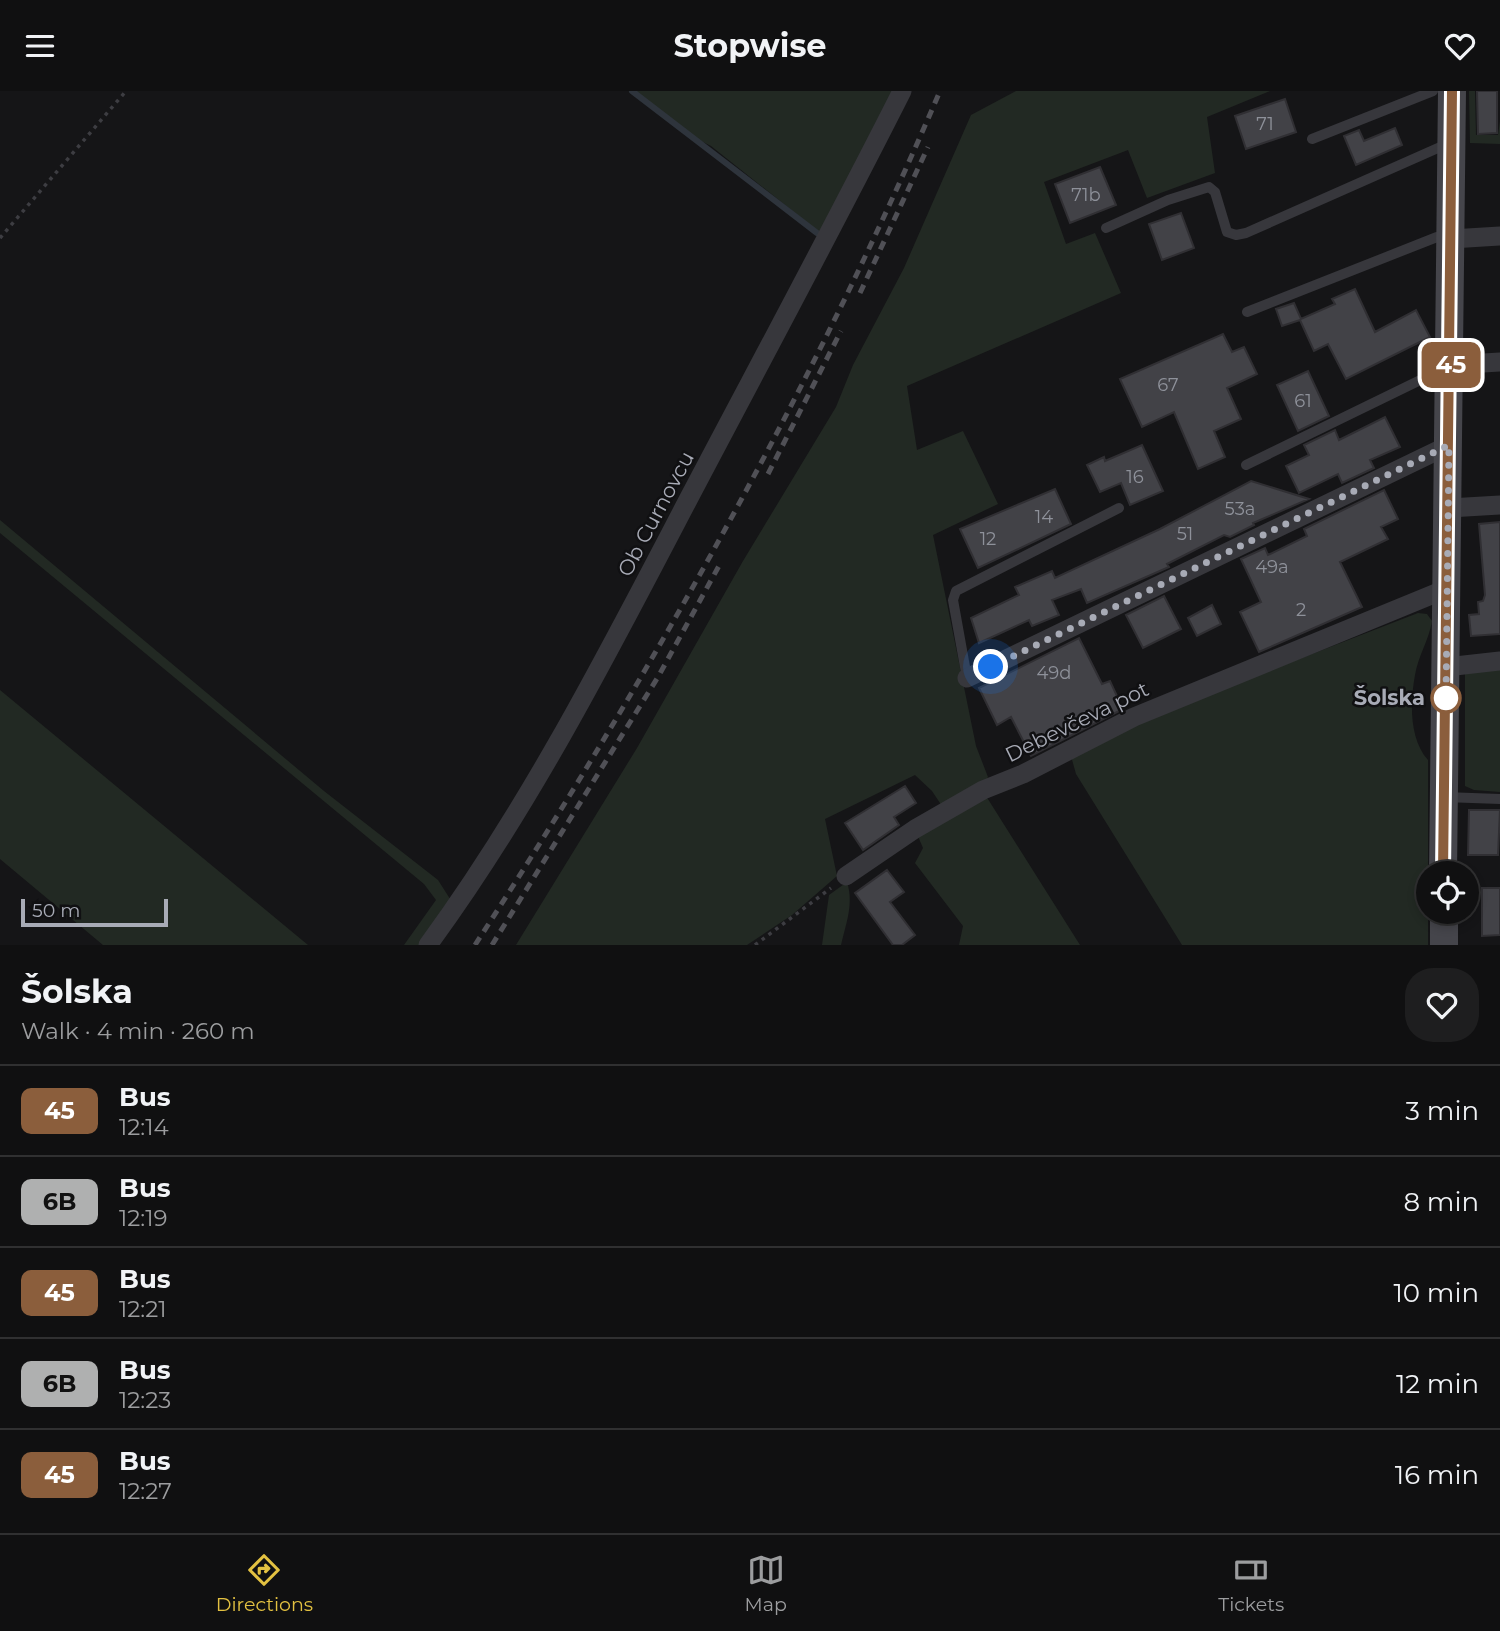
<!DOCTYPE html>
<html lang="en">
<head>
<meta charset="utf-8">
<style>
	body { margin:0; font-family:Montserrat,sans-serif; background:#1e1e1f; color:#f1f3f6; height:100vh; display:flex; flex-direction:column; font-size:26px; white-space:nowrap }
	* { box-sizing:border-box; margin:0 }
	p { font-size:23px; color:#9c9d9f }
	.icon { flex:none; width:38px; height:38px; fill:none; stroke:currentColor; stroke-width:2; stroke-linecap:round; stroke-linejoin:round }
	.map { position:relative; height:854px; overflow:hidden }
	.drawer { display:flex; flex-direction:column; background:#101011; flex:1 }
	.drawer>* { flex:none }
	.badge { padding:0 14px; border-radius:10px; font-size:24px; line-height:46px }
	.controls { position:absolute; left:1416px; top:770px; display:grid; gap:14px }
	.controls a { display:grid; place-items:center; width:63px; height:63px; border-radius:50%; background:#101011; box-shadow:0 4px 10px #0003,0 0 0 2px #303031; font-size:35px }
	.scale { position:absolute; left:21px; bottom:18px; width:147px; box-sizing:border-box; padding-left:7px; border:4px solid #a8abb6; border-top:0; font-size:19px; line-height:24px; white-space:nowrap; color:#a8abb6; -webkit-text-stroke:5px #101012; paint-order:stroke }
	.you { position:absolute; width:35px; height:35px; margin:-18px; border:5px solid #fff; border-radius:50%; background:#1a73e8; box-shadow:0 0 0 10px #1a73e833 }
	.map>.badge { position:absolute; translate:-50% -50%; box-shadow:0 0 0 4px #fff }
	.round { display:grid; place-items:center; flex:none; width:74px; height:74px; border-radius:28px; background:#1e1e1f }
	.summary { display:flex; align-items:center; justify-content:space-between; height:119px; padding:0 21px }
	h1 { font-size:33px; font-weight:700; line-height:52px }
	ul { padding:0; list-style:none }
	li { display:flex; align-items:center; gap:21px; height:91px; padding:0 21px; border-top:2px solid #303031 }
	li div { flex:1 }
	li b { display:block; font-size:26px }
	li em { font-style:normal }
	li .badge { min-width:77px; font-weight:700; text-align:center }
	header { display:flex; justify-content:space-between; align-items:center; height:91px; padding:0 21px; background:#101011; font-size:32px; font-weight:700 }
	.tab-bar { display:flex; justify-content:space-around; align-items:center; height:98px; border-top:2px solid #303031; background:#101011; font-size:19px; color:#9c9d9f }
	.tab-bar a { display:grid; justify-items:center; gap:4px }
	.tab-bar .current { color:#e3c141 }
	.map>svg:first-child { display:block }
	.green { fill:#222923 }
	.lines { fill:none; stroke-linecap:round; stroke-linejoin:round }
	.stream { stroke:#2e343c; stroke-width:6 }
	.building { fill:#424247; stroke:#302f33; stroke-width:2 }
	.path { stroke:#3d3d42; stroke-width:3.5; stroke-dasharray:3.5 5; stroke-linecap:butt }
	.lane { stroke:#37373c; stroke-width:10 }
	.street { stroke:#37373c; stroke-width:19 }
	.secondary { stroke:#45454b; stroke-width:28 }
	.rail { stroke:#505056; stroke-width:5; stroke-dasharray:9 7; stroke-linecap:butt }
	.line-casing { stroke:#fff; stroke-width:16 }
	.line { stroke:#8b5e3c; stroke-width:10 }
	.walk { stroke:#a8abb6; stroke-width:7; stroke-dasharray:0 12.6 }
	.stop-dot { fill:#fff; stroke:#8b5e3c; stroke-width:3.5 }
	.labels { text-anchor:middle; stroke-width:5; stroke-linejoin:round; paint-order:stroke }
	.number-label { font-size:18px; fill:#8e919a }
	.street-label { font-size:21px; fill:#a8abb6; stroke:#101012 }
	.stop-label { font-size:21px; font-weight:bold; fill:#a8abb6; stroke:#101012; text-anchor:end }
</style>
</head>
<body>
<header><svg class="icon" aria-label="menu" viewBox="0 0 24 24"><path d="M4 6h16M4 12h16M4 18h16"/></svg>Stopwise<svg class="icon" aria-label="heart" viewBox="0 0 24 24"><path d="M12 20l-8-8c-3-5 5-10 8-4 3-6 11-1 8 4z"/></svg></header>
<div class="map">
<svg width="1500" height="854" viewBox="0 0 1500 854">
	<rect width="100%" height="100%" fill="#151517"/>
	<path class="green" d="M 634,0 L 896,0 L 824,145 L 711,55 L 693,46 Z
		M 1016,0 L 1270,0 L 1207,26 L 1215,82 L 1147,107 L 1128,59 L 1044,91 L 1066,153 L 1095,142 L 1121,202 L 907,295 L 917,359 L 963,340 L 998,413 L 933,444 L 976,655 L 988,686 L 984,692 L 942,715 L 932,700 L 915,684 L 825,728 L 837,785 L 792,824 L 747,854 L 516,854 L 637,657 L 743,470 L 836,316 L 853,274 L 904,177 L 971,24 Z
		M 1469,0 L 1475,0 L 1476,44 L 1498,44 L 1500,30 L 1500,53 L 1470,52 Z
		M 0,429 L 324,700 L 438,789 L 452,811 L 422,854 L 404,854 L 436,809 L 424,793 L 0,442 Z
		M 1418,522 L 1427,523 L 1432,530 C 1429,549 1418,565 1415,584 C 1410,611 1409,648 1428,669 L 1428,854 L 1182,854 L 1076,683 L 1071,665 L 1136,631 Z
		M 1500,574 L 1500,701 L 1474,699 L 1465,695 L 1465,580 Z
		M 0,599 L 308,854 L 103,854 L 0,768 Z
		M 986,705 L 1080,854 L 959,854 L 963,835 L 915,772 L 923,757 L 917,743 Z
		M 847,791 C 854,813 846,832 841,854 L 822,854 L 829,804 Z"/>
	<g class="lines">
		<path class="stream" d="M 632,0 L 817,142"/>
	</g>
	<path class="building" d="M 1477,0 L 1497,0 L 1497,42 L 1478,43 Z
		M 1285,8 L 1296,41 L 1246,58 L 1235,25 Z
		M 1395,37 L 1402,54 L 1356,74 L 1344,45 L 1359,39 L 1364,50 Z
		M 1100,76 L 1116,114 L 1070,132 L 1055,93 Z
		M 1181,122 L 1194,157 L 1162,169 L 1149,133 Z
		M 1355,198 L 1375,241 L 1416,219 L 1430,246 L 1346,288 L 1328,253 L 1314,260 L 1300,229 L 1282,235 L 1276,218 L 1294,212 L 1301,228 L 1335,213 L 1332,208 Z
		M 1223,243 L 1232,261 L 1244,256 L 1257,283 L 1227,297 L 1241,328 L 1214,340 L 1225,366 L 1198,378 L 1174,321 L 1142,336 L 1120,288 Z
		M 1308,280 L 1329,325 L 1298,340 L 1277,294 Z
		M 1385,326 L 1400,356 L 1370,369 L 1374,377 L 1342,392 L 1338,383 L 1299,402 L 1286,375 L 1309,364 L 1304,354 L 1335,339 L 1339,349 Z
		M 1142,354 L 1163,400 L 1130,414 L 1121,392 L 1100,401 L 1087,374 L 1104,366 L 1105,370 Z
		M 1251,390 L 1309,408 L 1253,432 L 1254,434 L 1230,446 L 1224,444 L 1167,473 L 1169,476 L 1087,512 L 1081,498 L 1052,509 L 1059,524 L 1032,535 L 1029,529 L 979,552 L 971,527 L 1019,504 L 1015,496 L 1052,480 L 1055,487 L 1160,438 Z
		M 1055,398 L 1071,433 L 978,477 L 960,438 Z
		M 1384,399 L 1398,428 L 1381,436 L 1388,448 L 1340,471 L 1362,516 L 1259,561 L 1240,521 L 1261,511 L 1241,468 L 1265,457 L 1268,464 L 1307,445 L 1304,438 Z
		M 1500,431 L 1500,543 L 1471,545 L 1469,524 L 1479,523 L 1478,511 L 1483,510 L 1485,504 L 1479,433 Z
		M 1164,505 L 1181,538 L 1143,557 L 1126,524 Z
		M 1212,514 L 1221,533 L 1197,545 L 1188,527 Z
		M 1079,547 L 1102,593 L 1110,590 L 1123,618 L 1031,665 L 1011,626 L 997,634 L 979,597 Z
		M 905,695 L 916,712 L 894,726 L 899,734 L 863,759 L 845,732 Z
		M 1469,719 L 1500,719 L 1498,764 L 1468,764 Z
		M 887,779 L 904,801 L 890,811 L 915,844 L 902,854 L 893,854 L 855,802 Z
		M 1482,797 L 1500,797 L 1500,844 L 1482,845 Z"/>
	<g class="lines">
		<path class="path" d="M 0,147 L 126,0
			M 755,854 L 831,797"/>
		<path class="lane" d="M 1312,48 L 1433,0
			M 1106,137 L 1168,109 L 1209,96 L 1215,101 L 1227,141 L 1236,144 L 1246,142 L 1447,53
			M 1247,221 L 1437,146 L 1447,148
			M 1246,374 L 1445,277
			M 967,587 L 953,509 L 956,500 L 1119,417
			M 1444,706 L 1500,708"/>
		<path class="street" d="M 1451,148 L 1500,145
			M 1451,274 L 1500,271
			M 1449,417 L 1500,414
			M 1446,576 L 1500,570
			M 967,587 L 1449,354
			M 846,785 L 915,738 L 983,699 L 1023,683 L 1134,626 L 1446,498
			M 428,854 C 530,715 609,560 689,407 C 760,272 833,137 902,0"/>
		<path class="secondary" d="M 1443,782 L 1452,0
			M 1444,821 L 1444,854"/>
		<path class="rail" d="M 860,202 L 928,56
			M 768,383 L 841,240
			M 475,854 C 652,581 812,299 940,0
			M 492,854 L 658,586 L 720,473"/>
	</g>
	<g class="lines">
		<defs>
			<path id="line" d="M 1443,782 L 1452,0"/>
		</defs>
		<use href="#line" class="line-casing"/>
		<use href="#line" class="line"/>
		<path class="walk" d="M 991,576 L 1449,354 L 1446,607"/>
	</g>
	<circle class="stop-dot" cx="1446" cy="607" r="14"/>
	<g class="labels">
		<g class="number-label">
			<text x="1265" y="39">71</text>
			<text x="1086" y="110">71b</text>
			<text x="1168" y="300">67</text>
			<text x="1303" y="316">61</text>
			<text x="1135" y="392">16</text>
			<text x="1240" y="424">53a</text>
			<text x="1044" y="432">14</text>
			<text x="1185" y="449">51</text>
			<text x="988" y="454">12</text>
			<text x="1272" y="482">49a</text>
			<text x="1301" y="525">2</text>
			<text x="1054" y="588">49d</text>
		</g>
		<g class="street-label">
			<text transform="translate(656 423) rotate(-62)" y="7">Ob Curnovcu</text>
			<text transform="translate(1077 631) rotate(-26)" y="7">Debevčeva pot</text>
		</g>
		<g class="stop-label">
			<text x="1425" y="614">Šolska</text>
		</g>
	</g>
</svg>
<div class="controls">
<a><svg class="icon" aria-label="locate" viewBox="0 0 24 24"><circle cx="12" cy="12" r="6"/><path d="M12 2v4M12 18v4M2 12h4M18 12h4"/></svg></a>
</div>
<div class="scale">50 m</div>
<div class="you" style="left:991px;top:576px"></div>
<b class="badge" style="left:1451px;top:274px;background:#8b5e3c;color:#fff">45</b>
</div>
<section class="drawer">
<div class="summary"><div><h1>Šolska</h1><p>Walk · 4 min · 260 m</p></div><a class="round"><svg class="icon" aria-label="heart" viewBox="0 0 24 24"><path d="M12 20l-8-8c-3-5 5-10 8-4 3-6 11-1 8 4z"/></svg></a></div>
<ul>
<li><span class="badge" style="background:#8b5e3c;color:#fff">45</span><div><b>Bus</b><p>12:14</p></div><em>3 min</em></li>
<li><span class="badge" style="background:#afb0b0;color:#111">6B</span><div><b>Bus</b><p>12:19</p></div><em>8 min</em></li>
<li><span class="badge" style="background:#8b5e3c;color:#fff">45</span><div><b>Bus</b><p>12:21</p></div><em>10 min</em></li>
<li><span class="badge" style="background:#afb0b0;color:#111">6B</span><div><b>Bus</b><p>12:23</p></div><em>12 min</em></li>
<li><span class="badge" style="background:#8b5e3c;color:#fff">45</span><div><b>Bus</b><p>12:27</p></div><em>16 min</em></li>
</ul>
</section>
<nav class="tab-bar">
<a class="current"><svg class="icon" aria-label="directions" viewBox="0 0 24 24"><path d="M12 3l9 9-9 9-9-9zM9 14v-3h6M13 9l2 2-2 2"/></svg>Directions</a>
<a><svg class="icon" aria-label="map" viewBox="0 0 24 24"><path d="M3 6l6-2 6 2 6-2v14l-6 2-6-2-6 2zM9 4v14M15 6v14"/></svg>Map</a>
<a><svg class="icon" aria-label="tickets" viewBox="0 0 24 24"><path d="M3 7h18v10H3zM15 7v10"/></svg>Tickets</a>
</nav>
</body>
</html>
